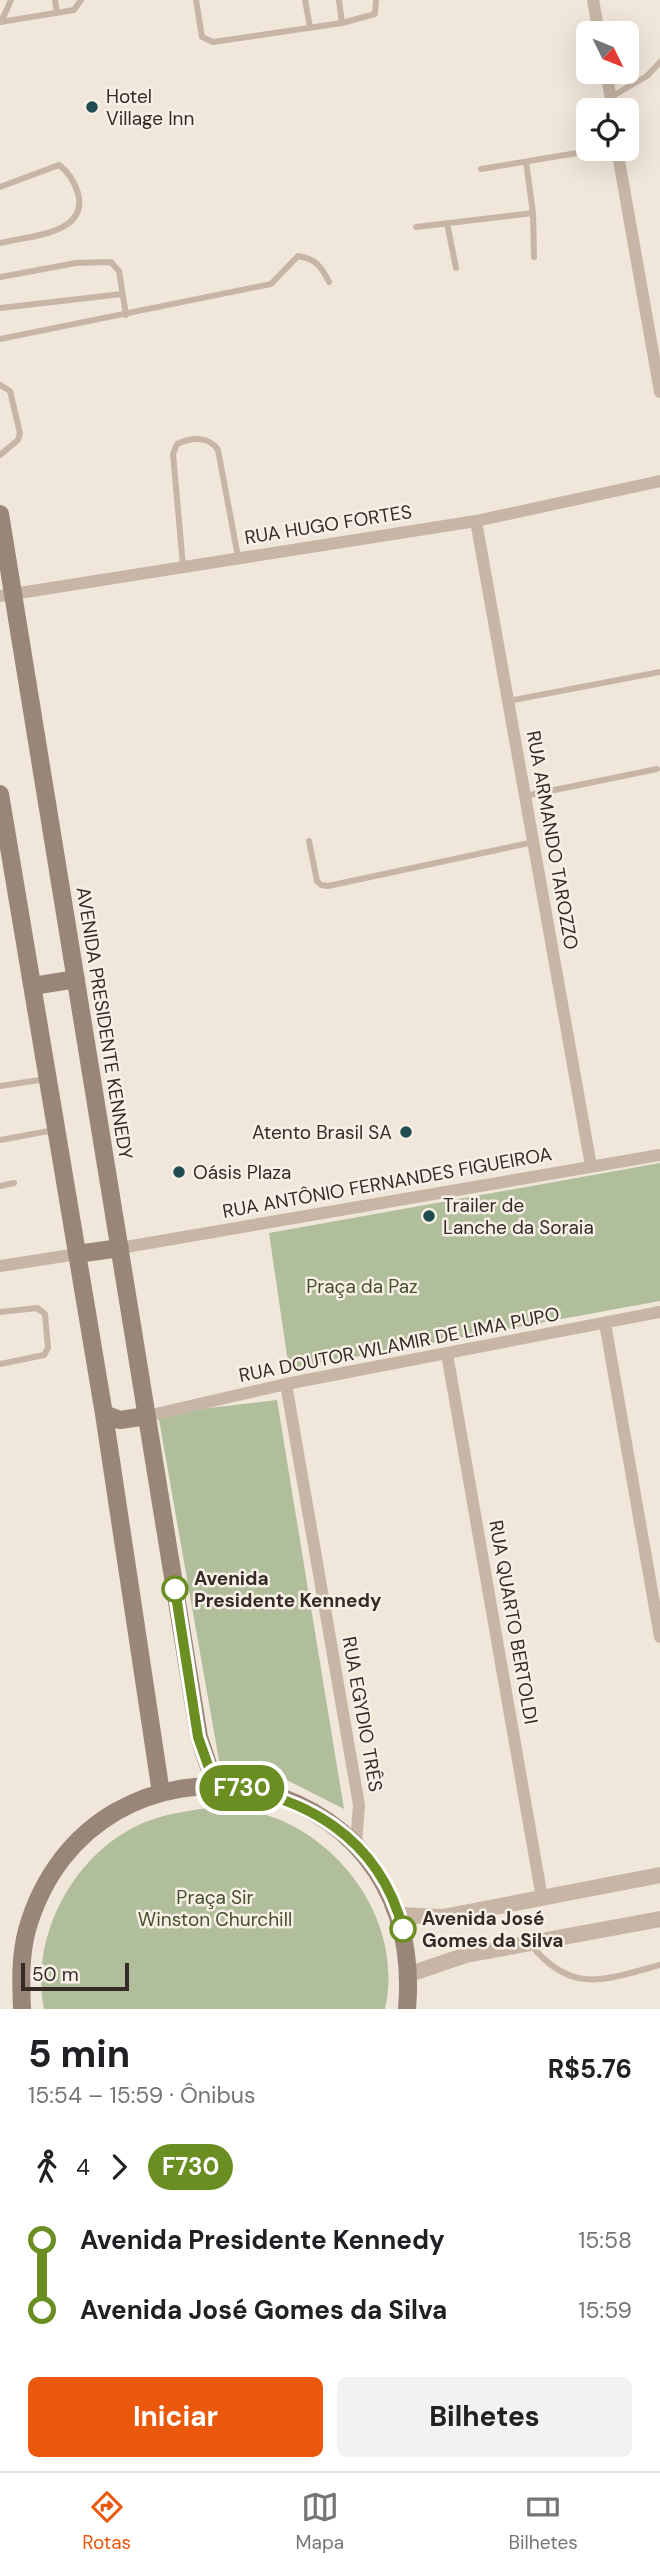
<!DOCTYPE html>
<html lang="pt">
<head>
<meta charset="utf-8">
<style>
	body { margin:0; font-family:"DM Sans",sans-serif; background:#f2f2f2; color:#202124; height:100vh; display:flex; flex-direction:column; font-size:26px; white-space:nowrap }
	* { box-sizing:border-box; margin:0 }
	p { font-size:23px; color:#757577 }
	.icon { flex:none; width:38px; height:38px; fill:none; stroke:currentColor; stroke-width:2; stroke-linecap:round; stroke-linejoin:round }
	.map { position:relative; height:2009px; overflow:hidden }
	.drawer { display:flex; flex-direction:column; background:#fff; flex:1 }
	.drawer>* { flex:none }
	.badge { padding:0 14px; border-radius:23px; font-size:24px; line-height:46px }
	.needle { width:46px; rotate:133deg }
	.tools { position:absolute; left:576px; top:21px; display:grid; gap:14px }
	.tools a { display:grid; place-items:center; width:63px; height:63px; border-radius:10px; background:#fff; box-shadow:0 7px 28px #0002; font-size:35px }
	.scale { position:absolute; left:21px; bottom:18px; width:108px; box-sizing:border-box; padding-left:7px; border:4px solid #342b27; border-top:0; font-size:19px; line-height:24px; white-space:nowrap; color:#342b27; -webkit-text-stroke:5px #f8f0e6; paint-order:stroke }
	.map>.badge { position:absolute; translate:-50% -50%; box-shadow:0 0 0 4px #fff }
	.legs { display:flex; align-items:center; gap:10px; height:77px; padding:0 28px; font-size:23px }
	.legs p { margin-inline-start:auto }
	.overview { display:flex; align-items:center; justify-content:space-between; height:119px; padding:0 28px }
	h1 { font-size:38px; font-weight:700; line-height:52px }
	.primary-button { display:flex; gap:14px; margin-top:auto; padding:14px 28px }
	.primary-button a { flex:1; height:80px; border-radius:10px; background:#ea580c; color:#fff; font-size:28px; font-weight:700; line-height:80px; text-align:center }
	.primary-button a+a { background:#f2f2f2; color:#202124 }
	ul { padding:0 28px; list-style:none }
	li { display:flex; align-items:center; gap:24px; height:70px; font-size:26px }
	li i { display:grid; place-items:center; width:10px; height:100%; margin:0 9px; background:currentColor }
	li i::after { content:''; width:18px; height:18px; margin:-9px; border:5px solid; border-radius:50%; background:#fff }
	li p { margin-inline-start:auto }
	li:first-child i { background:linear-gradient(#0000 50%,currentColor 0) }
	li:last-child i { background:linear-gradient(currentColor 50%,#0000 0) }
	.tab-bar { display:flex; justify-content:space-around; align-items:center; height:98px; border-top:2px solid #e0e0e0; background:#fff; font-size:19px; color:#757577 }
	.tab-bar a { display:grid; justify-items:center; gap:4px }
	.tab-bar .current { color:#ea580c }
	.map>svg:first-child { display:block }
	.green { fill:#b1be9b }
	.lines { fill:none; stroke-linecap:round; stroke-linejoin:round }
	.service { stroke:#c7b6a6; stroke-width:6 }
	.minor { stroke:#c7b6a6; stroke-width:12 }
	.tertiary { stroke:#c7b6a6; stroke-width:16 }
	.secondary { stroke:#9a8678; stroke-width:18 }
	.line-1-casing { stroke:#fff; stroke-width:16 }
	.line-1 { stroke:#6b8e23; stroke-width:10 }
	.poi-dot { fill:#1f4d52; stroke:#f8f0e6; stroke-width:2.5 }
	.stop-1-dot { fill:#fff; stroke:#6b8e23; stroke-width:3.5 }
	.labels { text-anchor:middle; stroke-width:5; stroke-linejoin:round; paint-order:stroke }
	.poi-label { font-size:19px; fill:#342b27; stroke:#f8f0e6; text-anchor:start }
	.street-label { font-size:19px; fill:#342b27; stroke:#f8f0e6 }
	.park-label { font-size:19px; fill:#42502c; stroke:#f8f0e6 }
	.stop-label { font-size:19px; font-weight:bold; fill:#342b27; stroke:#f8f0e6; text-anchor:start }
</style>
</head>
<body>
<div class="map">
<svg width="660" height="2009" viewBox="0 0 660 2009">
	<rect width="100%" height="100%" fill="#f0e6da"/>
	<path class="green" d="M 660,1163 L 660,1301 L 289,1369 L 269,1233 Z
		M 277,1400 L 344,1809 L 267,1770 L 220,1766 L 158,1414 Z
		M 216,1807 C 241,1810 266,1812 289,1824 C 355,1857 402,1933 385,2009 L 44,2009 C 29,1934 77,1848 148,1821 C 170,1813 192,1810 216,1807 Z"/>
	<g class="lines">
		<path class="service" d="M 55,0 L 57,13
			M 196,0 L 202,37 L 213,42 L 342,23 L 375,14 L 376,0
			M 305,0 L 310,27
			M 339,0 L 342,23
			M 0,22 L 74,10 L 81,0
			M 1,22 L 11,0
			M 611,97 L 647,76 L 660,62
			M 526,162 L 533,213 L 534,257
			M 481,169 L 601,149
			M 0,187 L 59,165 C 69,172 74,181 78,193 C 89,235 28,236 0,243
			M 447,223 L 456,268
			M 416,227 L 533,213
			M 0,277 L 76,263 L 111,262 L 119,271 L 126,315
			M 0,308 L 122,294
			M 0,339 L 271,284 L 298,256 C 316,259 321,266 329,282
			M 0,385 L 10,391 L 20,433 L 18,440 L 0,455
			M 183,566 L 173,454 L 177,444 C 192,437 209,436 218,450 L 238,557
			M 508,701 L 660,672
			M 525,796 L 657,769
			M 309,841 L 317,881 L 321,885 L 328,886 L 534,842
			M 0,1086 L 46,1079
			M 0,1140 L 54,1130
			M 0,1186 L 14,1183
			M 0,1312 L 37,1308 L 45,1314 L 48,1348 L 44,1355 L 0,1364
			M 531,1945 C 572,1995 604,1980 660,1965"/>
		<path class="minor" d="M 593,0 L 599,33
			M 606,72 L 613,110
			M 617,149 L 660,392
			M 476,521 L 591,1166
			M 0,596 L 476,521 L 660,481
			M 120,1248 L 660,1155
			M 0,1266 L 77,1254
			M 605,1323 L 660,1637
			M 447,1354 L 542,1898
			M 286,1384 L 359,1805 L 356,1844
			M 147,1416 L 286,1384 L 660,1312"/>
		<path class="tertiary" d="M 399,1915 L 443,1917 L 660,1875
			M 410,1974 L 466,1955 L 660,1919"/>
		<path class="secondary" d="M 0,514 L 199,1737 L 215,1785
			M 0,794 L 104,1414 L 161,1793
			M 33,986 L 76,979
			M 77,1254 L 120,1248
			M 104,1414 L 120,1420 L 147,1416
			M 22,2009 C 21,1982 20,1956 27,1930 C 91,1705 429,1753 407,2009"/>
	</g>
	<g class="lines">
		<defs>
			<path id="line-1" d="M 175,1589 L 198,1737 L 215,1785 C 304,1794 379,1837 403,1929"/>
		</defs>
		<use href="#line-1" class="line-1-casing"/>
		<use href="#line-1" class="line-1"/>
	</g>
	<g class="poi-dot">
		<circle cx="92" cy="107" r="7"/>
		<circle cx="406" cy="1132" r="7"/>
		<circle cx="179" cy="1172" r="7"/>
		<circle cx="429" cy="1216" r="7"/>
	</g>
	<g class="stop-1-dot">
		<circle cx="175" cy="1589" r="12"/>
		<circle cx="403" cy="1929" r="12"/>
	</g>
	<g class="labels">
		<g class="poi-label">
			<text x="106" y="103">Hotel<tspan x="106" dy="22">Village Inn</tspan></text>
			<text x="392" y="1139" text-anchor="end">Atento Brasil SA</text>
			<text x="193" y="1179">Oásis Plaza</text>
			<text x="443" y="1212">Trailer de<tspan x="443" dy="22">Lanche da Soraia</tspan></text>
		</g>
		<g class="street-label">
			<text transform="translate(328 524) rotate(-9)" y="7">RUA HUGO FORTES</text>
			<text transform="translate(553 840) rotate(80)" y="7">RUA ARMANDO TAROZZO</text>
			<text transform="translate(105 1023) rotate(81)" y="7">AVENIDA PRESIDENTE KENNEDY</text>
			<text transform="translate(387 1182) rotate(-10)" y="7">RUA ANTÔNIO FERNANDES FIGUEIROA</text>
			<text transform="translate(399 1344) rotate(-11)" y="7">RUA DOUTOR WLAMIR DE LIMA PUPO</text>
			<text transform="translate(514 1622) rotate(80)" y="7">RUA QUARTO BERTOLDI</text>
			<text transform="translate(363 1714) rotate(80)" y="7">RUA EGYDIO TRÊS</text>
		</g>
		<g class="park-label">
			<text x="362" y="1293">Praça da Paz</text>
			<text x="215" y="1904">Praça Sir<tspan x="215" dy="22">Winston Churchill</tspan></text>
		</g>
		<g class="stop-label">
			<text x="194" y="1585">Avenida<tspan x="194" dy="22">Presidente Kennedy</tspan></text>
			<text x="422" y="1925">Avenida José<tspan x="422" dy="22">Gomes da Silva</tspan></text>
		</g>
	</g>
</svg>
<div class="tools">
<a><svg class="needle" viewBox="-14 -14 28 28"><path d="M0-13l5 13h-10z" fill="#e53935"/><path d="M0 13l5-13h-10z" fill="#757577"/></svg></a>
<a><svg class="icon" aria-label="locate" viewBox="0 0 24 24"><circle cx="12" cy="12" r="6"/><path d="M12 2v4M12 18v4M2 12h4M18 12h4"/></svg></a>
</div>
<div class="scale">50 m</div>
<b class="badge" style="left:242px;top:1788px;background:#6b8e23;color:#fff">F730</b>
</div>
<section class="drawer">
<div class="overview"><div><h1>5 min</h1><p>15:54 – 15:59 · Ônibus</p></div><b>R$5.76</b></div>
<div class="legs"><svg class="icon" aria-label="walk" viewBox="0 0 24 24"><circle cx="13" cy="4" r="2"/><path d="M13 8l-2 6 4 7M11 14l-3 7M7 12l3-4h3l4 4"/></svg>4<svg class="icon" aria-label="forward" viewBox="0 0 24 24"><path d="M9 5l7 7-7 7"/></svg><b class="badge" style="background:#6b8e23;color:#fff">F730</b></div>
<ul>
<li><i style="color:#6b8e23"></i><b>Avenida Presidente Kennedy</b><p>15:58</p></li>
<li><i style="color:#6b8e23"></i><b>Avenida José Gomes da Silva</b><p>15:59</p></li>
</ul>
<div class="primary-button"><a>Iniciar</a><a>Bilhetes</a></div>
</section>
<nav class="tab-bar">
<a class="current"><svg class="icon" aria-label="directions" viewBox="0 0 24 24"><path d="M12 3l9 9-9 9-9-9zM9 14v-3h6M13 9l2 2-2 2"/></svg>Rotas</a>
<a><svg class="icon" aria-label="map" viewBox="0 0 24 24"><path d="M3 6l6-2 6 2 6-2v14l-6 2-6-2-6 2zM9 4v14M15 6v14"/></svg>Mapa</a>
<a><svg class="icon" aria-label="tickets" viewBox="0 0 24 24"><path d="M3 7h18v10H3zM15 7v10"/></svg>Bilhetes</a>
</nav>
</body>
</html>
